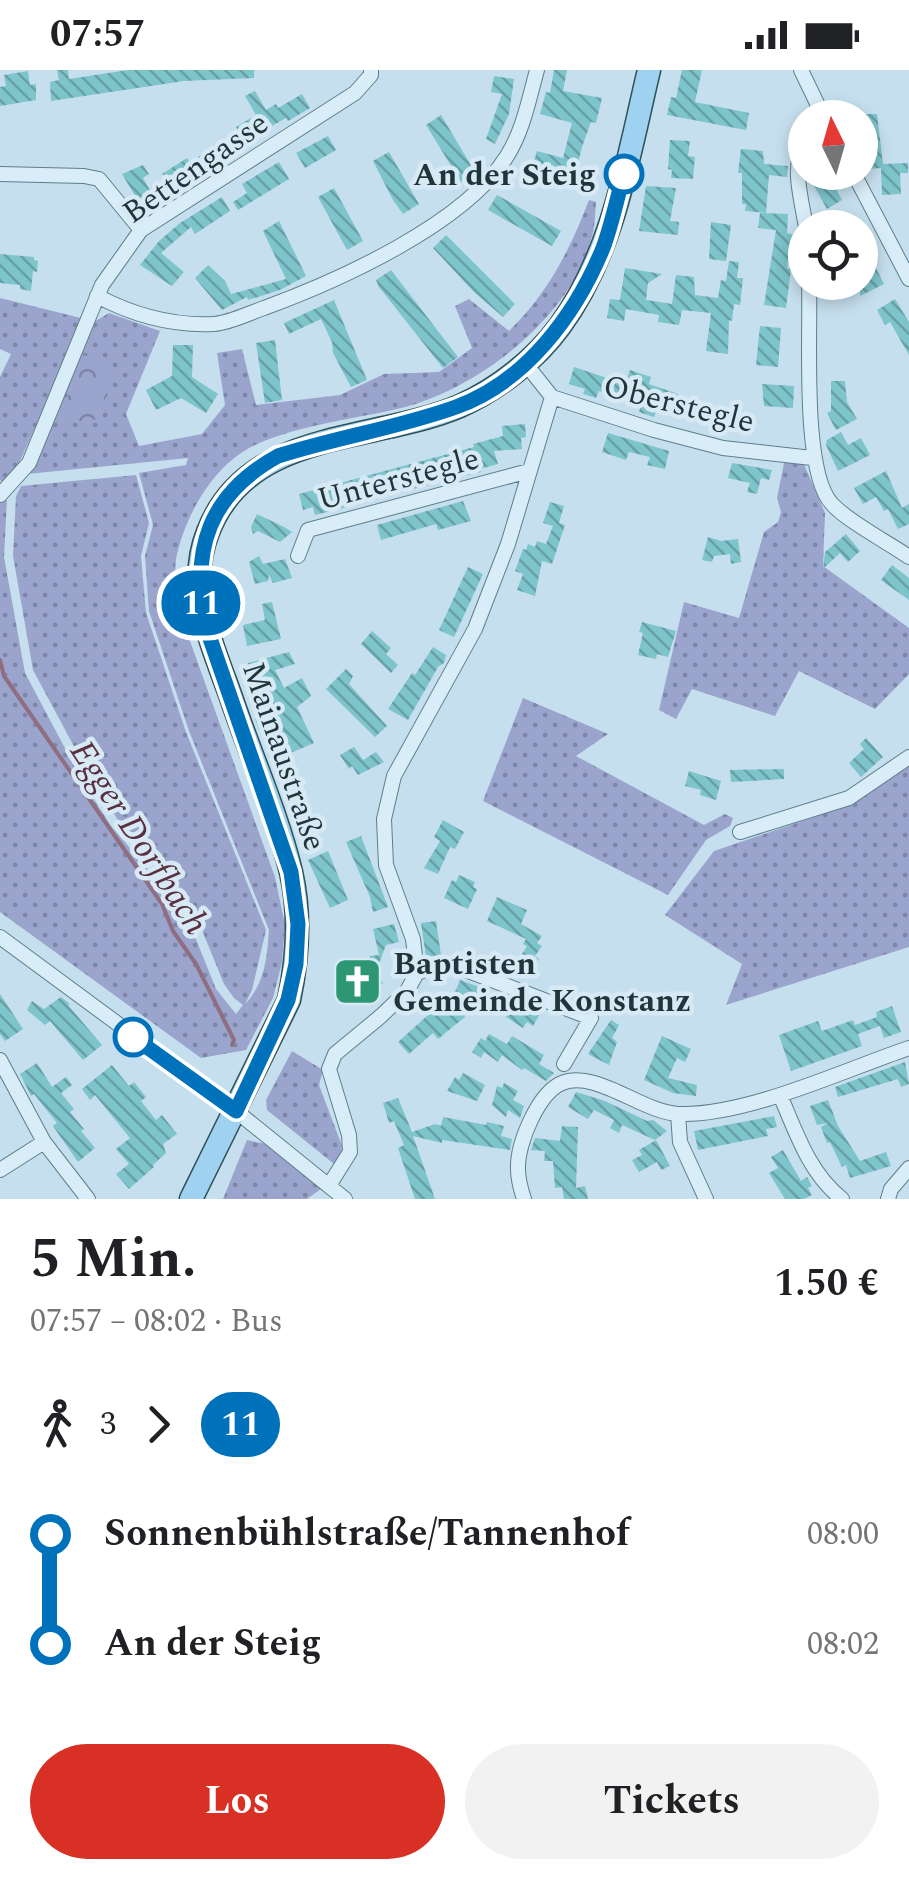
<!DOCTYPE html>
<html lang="de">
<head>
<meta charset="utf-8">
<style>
	body { margin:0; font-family:Spectral,serif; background:#f2f2f2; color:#202124; height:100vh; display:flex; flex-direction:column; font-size:38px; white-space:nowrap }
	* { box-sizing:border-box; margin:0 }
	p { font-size:32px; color:#757577 }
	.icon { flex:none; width:55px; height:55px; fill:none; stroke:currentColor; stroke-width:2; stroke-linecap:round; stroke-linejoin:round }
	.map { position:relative; height:1129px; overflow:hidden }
	.details { display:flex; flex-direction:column; background:#fff; flex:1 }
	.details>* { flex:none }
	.badge { padding:0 20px; border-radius:32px; font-size:35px; line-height:65px }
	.needle { width:65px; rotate:355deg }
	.fabs { position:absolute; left:788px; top:30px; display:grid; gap:20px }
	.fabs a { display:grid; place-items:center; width:90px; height:90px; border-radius:50%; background:#fff; box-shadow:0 5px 15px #0003; font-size:50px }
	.map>.badge { position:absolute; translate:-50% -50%; box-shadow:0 0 0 5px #fff }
	.legs { display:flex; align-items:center; gap:15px; height:110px; padding:0 30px; font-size:32px }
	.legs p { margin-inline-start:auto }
	.head { display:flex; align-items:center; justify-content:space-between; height:170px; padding:0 30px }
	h1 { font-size:55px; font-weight:700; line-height:75px }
	.cta { display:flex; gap:20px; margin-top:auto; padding:20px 30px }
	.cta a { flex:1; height:115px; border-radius:60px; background:#d93025; color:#fff; font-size:40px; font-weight:700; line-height:115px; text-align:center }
	.cta a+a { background:#f2f2f2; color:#202124 }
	ul { padding:0 30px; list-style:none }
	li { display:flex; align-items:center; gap:35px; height:110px; font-size:38px }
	li i { display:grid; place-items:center; width:15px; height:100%; margin:0 12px; background:currentColor }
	li i::after { content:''; width:25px; height:25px; margin:-12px; border:8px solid; border-radius:50%; background:#fff }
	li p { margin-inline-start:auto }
	li:first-child i { background:linear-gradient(#0000 50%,currentColor 0) }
	li:last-child i { background:linear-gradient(currentColor 50%,#0000 0) }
	.status { display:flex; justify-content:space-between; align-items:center; height:70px; padding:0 50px; background:#fff; direction:ltr }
	.status svg { height:28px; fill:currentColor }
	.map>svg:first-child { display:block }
	.grass { fill:url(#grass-dots) }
	.forest { fill:url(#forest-crowns) }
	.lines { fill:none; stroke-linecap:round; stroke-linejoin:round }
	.stream { stroke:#906e81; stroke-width:4 }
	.building { fill:url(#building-back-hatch) }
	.street-casing { stroke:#5c7f89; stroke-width:16 }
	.primary-casing { stroke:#305157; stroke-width:25 }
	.street { stroke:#d9edf8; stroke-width:14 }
	.primary { stroke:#9fd2f0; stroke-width:22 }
	.line-1-casing { stroke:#fff; stroke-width:22 }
	.line-1 { stroke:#0072bc; stroke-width:15 }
	.stop-1-dot { fill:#fff; stroke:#0072bc; stroke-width:5 }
	.labels { text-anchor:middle; stroke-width:9; stroke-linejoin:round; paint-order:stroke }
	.street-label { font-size:32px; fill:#1f3539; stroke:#d6e9f5 }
	.stop-label { font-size:32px; font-weight:bold; fill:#1f3539; stroke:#d6e9f5; text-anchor:end }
	.poi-label { font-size:32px; font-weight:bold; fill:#1f3539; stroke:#d6e9f5; text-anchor:start }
	.water-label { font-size:35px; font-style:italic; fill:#592f3f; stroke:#d6e9f5 }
</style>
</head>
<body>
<div class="status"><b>07:57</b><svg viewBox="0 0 49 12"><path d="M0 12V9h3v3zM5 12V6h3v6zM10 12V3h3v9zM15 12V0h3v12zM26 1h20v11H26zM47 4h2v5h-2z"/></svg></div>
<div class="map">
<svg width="909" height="1129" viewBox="0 0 909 1129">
	<defs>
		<pattern id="grass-dots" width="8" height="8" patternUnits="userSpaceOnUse" patternTransform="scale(2.5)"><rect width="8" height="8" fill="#9aa4cc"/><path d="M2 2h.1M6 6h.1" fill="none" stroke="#7d86a7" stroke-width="1.8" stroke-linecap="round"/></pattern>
		<pattern id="forest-crowns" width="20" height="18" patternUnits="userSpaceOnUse" patternTransform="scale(2.5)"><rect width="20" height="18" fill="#9aa4cc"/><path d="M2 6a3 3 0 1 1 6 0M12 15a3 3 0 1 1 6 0" fill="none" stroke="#7d86a7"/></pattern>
		<pattern id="building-back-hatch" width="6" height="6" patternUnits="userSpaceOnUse" patternTransform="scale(2.5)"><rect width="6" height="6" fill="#7dc4cb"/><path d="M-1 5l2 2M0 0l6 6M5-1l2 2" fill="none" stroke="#66a0a6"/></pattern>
	</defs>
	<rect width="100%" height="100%" fill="#c6dfee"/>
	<path class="grass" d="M 589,130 L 596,132 C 595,144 595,158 591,170 C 570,247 479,318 405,337 C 357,349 302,354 257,374 C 214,393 185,445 176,489 C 174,503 177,520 177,535 L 275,807 L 285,855 L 282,892 L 273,928 L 246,980 L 201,988 L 0,842 L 0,429 L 7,430 L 4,487 L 25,603 L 84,714 L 111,756 L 185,842 L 216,919 L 236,944 L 243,935 L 234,928 L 224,914 L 193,838 L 118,750 L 92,710 L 33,600 L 13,486 L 16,426 L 21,416 L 136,405 L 149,453 L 141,486 L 146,543 L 186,662 L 266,860 L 252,920 L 245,934 C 265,913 267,888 269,860 L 189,661 L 149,541 L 145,486 L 153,455 L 139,403 L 186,395 L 188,388 L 27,404 L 41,383 L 92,253 L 109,243 L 160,261 L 126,344 L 139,376 L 202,364 L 225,335 L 217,283 L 242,279 L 256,335 L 340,325 L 384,304 L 439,302 L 472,278 L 455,236 L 469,229 L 509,261 C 548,223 570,180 589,130 Z
		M 0,228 L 85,249 L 8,417 L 0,410 L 0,307 L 11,284 L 0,279 Z
		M 785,388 L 803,392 L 825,443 L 823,496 L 909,558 L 909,604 L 875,639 L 799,601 L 775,646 L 692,619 L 676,649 L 659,640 L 684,532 L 739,548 L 764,462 L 778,452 L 781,442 L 777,428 Z
		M 523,628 L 608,664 L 576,686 L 704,755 L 725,744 L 733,748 L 730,756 L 706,770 L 668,825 L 483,731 Z
		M 909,692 L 909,877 L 726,935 L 742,894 L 665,845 L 714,781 L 826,743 Z
		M 292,981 L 323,1000 L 319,1015 L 342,1076 L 339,1098 L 267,1040 L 266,1030 Z
		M 247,1070 L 271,1075 L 325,1116 L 307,1129 L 223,1129 Z"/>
	<path class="forest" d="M 84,285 L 112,294 L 101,349 L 58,353 Z"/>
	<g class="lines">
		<path class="stream" d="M 0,590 L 4,606 L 162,834 L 173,861 L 196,894 L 234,970 L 232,975"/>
	</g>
	<path class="building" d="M 57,0 L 68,0 L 69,9 L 128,0 L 254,0 L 254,8 L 184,11 L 51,31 L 50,12 L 59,10 Z
		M 554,0 L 567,0 L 563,21 L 602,28 L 596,53 L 591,52 L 582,77 L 573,112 L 531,101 L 537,81 L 563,88 L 572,53 L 540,44 L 546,22 L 550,23 Z
		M 682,0 L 702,0 L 695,32 L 749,43 L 746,60 L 667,45 L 671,27 L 676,28 Z
		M 28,1 L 30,15 L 36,14 L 36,30 L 0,36 L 0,17 L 6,16 L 4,5 Z
		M 494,6 L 514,9 L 509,44 L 495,74 L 486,69 L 502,24 L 491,22 Z
		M 255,21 L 266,40 L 276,34 L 278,38 L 302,24 L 310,38 L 288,51 L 286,48 L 237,76 L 230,81 L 232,86 L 174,122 L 162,104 L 187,88 L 190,93 L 221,70 L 223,72 L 240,63 L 236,57 L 256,45 L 245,26 Z
		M 860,44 L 877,44 L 883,94 L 908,93 L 908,103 L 900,103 L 901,124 L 882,125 L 881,98 L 868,99 L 867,88 L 860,88 L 860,78 L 863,78 Z
		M 441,45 L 475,102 L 461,112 L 426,55 Z
		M 328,66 L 336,80 L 305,98 L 296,83 Z
		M 670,70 L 690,71 L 688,86 L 695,87 L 693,109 L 671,108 L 672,100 L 668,99 Z
		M 741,79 L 763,81 L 764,94 L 788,96 L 787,107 L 769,105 L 766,143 L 745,141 L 746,134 L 742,134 L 742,103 L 738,103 Z
		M 389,82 L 419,134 L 403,144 L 393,130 L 373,91 Z
		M 279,92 L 289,109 L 238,140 L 233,132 L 247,123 L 242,114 Z
		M 143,95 L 149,104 L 143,108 L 156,131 L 143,139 L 122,104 Z
		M 810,102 L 827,102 L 842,130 L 827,139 L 809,107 L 812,106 Z
		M 646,116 L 676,118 L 670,151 L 679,152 L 678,165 L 639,161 Z
		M 334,118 L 363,171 L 347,180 L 318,127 Z
		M 497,125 L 561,161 L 552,176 L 488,140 Z
		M 222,127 L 230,141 L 195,164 L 191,157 L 161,183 L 184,202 L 172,216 L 140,195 L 159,171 L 180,153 Z
		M 760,143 L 788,144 L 787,163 L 805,168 L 805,174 L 790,172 L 787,198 L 791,199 L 786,238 L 764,235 L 776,160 L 758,158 Z
		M 279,151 L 306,206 L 280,220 L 248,230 L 247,227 L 222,240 L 195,208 L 208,195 L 225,211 L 231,224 L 286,209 L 263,161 Z
		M 711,152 L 731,155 L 726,191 L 709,189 Z
		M 446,165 L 515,234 L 503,247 L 474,222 L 433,178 Z
		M 867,180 L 884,214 L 860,226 L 860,183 Z
		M 0,184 L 34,187 L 34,190 L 38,191 L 37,202 L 33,201 L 31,221 L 20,219 L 20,215 L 0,213 Z
		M 729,191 L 739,192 L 737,208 L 743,208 L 740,235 L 734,234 L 732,251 L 729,250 L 728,284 L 706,281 L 711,243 L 682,240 L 679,255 L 658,252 L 659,245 L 626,239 L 624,251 L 607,248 L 610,229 L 620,230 L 625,198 L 662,204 L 648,213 L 646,230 L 672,234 L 676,205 L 694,207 L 695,225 L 718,228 L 721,210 L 726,211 Z
		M 391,200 L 458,287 L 443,298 L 379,217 L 376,210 Z
		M 895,229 L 909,252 L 909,285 L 890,252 L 885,255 L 877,240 Z
		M 334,230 L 367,310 L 351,317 L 333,283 L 332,272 L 321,249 L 289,264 L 284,253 Z
		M 760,256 L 781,258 L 778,297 L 756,295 Z
		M 275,270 L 282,330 L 265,333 L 256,273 Z
		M 173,275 L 193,275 L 192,307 L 218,324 L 206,343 L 181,328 L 156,340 L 146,320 L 172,306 Z
		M 574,297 L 625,314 L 630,300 L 651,307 L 649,314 L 678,324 L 675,334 L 661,329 L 654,347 L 639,342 L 641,335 L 627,330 L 599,321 L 596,328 L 583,324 L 585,319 L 569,314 Z
		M 831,311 L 845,311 L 847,332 L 857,349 L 836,360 L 827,343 L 831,341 Z
		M 762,314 L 794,316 L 793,338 L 764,336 Z
		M 525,354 L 526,367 L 521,368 L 522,379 L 494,381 L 498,394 L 480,399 L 481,402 L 455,408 L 453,400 L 426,407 L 429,415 L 385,426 L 383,419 L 357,425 L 359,434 L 315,445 L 313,437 L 303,440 L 299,424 L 474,377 L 473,374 L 503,366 L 502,356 Z
		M 841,362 L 848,375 L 861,368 L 870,385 L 838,401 L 826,375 L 827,370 Z
		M 608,363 L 669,381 L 665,399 L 647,395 L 650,387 L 629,382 L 626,390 L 602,382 Z
		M 732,393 L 772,400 L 769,410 L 761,408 L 757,424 L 747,422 L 750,413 L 728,408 Z
		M 886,401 L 902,438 L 909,434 L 909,454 L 898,459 L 888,439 L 884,441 L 876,427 L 863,434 L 854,418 Z
		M 463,431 L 471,451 L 438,460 L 436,454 L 381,470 L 377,455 Z
		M 550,432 L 564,436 L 559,453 L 565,455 L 552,494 L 542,491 L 535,526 L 517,520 L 523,504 L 515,501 L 523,479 L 526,480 L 528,474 L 535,477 L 537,471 L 546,474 L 553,456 L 543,453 Z
		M 257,444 L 284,457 L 292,462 L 280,472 L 258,461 L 253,464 L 251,457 Z
		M 846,464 L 860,481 L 848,492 L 840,483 L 823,499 L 825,482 Z
		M 708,467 L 721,471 L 738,469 L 741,492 L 731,494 L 730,484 L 714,486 L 712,492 L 702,490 Z
		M 259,486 L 263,494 L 285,489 L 292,508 L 273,513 L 269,505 L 268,511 L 255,514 L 249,492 Z
		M 892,495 L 909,508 L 909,530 L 881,510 Z
		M 468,497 L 483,504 L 454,567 L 439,560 Z
		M 272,532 L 281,569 L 247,576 L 243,555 L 265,550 L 262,534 Z
		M 642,552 L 676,561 L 668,587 L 657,584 L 656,589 L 638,585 L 643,563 L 639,562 Z
		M 372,561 L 391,578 L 386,584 L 398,595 L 391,603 L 361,574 Z
		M 433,577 L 446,585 L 444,593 L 438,597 L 408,650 L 388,639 L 412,603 L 415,605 Z
		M 289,582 L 295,594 L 275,600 L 284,618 L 302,608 L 311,626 L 297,637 L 314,673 L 286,685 L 299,710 L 288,716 L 264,658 L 259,660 L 255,649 L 264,646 L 248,593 Z
		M 346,599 L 353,606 L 349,614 L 387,656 L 375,667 L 326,619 Z
		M 866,668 L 883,687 L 861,707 L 849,693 L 864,679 L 860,674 Z
		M 354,677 L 363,690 L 376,682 L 384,692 L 358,705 L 352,696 L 349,699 L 340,685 Z
		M 784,699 L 784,709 L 731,712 L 730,700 Z
		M 689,701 L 721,711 L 716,730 L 700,725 L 701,720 L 685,716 Z
		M 443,750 L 464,762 L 455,779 L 450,777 L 438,804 L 424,798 L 440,771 L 434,767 Z
		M 361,766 L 388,837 L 373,842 L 370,827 L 346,772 Z
		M 328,781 L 348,830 L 330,838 L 308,790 Z
		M 459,805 L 475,812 L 473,817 L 477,819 L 468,839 L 444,828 L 452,810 L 456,812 Z
		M 497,827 L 527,840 L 521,854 L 542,866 L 537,873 L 542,876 L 535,886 L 539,889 L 530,903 L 516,894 L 527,876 L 523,874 L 526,869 L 487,851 Z
		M 436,851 L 441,885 L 426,887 L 421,853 Z
		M 394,854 L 399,872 L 386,875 L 375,904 L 383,913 L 363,929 L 341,903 L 354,893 L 363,905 L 370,886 L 379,885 L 373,859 Z
		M 460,910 L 490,921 L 482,940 L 449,928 L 465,947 L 438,969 L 433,963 L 409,984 L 398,972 L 456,920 Z
		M 0,924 L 23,959 L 5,971 L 0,964 Z
		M 61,927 L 70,934 L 68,935 L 102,975 L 83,990 L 50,951 L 45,955 L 27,940 L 32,931 L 44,939 Z
		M 517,931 L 540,944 L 533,956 L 527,952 L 523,958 L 506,947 Z
		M 892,936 L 901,962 L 884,968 L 880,956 L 858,964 L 862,976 L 791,1001 L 779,965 L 818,951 L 822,961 L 853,950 L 855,955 L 877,947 L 876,942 Z
		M 611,950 L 619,955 L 612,968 L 617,972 L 609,995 L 588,984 Z
		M 489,964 L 507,974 L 512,966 L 544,985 L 539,994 L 554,1003 L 546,1011 L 524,998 L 522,1000 L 502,985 L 498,992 L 484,982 L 481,988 L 472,982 L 481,968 L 485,971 Z
		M 662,966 L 691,979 L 685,992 L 677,988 L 668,1008 L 697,1015 L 696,1026 L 673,1023 L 644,1010 Z
		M 905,992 L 909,1014 L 901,1017 L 898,1009 L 838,1027 L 835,1017 Z
		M 37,993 L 52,1017 L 66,1007 L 72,1015 L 61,1023 L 74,1039 L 70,1042 L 84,1059 L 81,1061 L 95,1078 L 78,1092 L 53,1056 L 57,1053 L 34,1024 L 31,1026 L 20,1004 Z
		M 112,995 L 129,1016 L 134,1012 L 146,1027 L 141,1031 L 156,1050 L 162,1045 L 177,1064 L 163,1074 L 166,1083 L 153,1095 L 154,1097 L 129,1119 L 116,1104 L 129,1094 L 116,1079 L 130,1068 L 95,1025 L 90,1030 L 82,1019 Z
		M 463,1003 L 485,1015 L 477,1031 L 447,1021 L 455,1007 L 459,1010 Z
		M 504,1013 L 518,1021 L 513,1030 L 524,1036 L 520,1048 L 508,1040 L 506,1047 L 492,1035 L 497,1016 L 502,1018 Z
		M 576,1022 L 605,1031 L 647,1051 L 653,1050 L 667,1061 L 655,1070 L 622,1055 L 619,1063 L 610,1058 L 614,1050 L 594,1040 L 588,1049 L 568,1037 Z
		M 398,1028 L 412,1062 L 435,1054 L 441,1056 L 443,1047 L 486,1055 L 487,1052 L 504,1056 L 501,1066 L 512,1069 L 510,1080 L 442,1070 L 442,1073 L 413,1066 L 435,1129 L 415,1129 L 398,1078 L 404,1075 L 394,1051 L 389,1053 L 383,1033 Z
		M 828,1030 L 838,1056 L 860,1091 L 886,1082 L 891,1096 L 850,1108 L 846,1095 L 842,1097 L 830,1072 L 827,1073 L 821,1057 L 828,1053 L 817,1055 L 810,1036 Z
		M 774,1046 L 777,1057 L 766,1059 L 768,1066 L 698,1080 L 694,1061 Z
		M 562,1056 L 578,1057 L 576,1118 L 585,1116 L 588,1129 L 564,1129 L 562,1117 L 555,1118 L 553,1091 L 544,1091 L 545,1081 L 531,1080 L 535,1068 L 560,1071 Z
		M 656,1070 L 670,1096 L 661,1100 L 657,1092 L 639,1102 L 632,1090 L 642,1085 L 639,1080 Z
		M 783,1080 L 801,1111 L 807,1107 L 812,1116 L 808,1118 L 812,1125 L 804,1129 L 785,1129 L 769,1103 L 778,1098 L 771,1087 Z"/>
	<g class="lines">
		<defs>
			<path id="street" d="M 801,0 L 824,48
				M 805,76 C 790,95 803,135 806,158
				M 853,102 L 909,209
				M 0,104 L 84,106 L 99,109 L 141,160
				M 809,212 C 811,261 801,401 832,434 C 847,451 889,473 909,487
				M 97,226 C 133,245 173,256 214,254 C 230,253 249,243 264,238 C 338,211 465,154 507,86 C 523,61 529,29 537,0
				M 525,293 L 552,327 L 654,360 L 723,378 L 812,388
				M 0,425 L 29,393 L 102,215 L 141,160 L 355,23 L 371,5 L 371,0
				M 298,486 L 308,460 L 529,401
				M 740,762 L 849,728 L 909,687
				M 0,867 L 236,1041 L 345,1129
				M 417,903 L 413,869 L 386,795 L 384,749 L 394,706 L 475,559 L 508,474 L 552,327
				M 0,990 L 44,1072 L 88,1129
				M 780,1025 C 796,1062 809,1103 842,1129
				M 678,1044 L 680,1072 L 706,1129
				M 0,1100 L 44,1072
				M 330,1114 L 350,1082 L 349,1065 L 329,999 L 335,984 L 381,946 L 407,921 L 417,903 L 435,896 L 455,896 L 591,948 L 564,994
				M 524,1129 C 521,1120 518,1109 518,1099 C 517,1074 538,1023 562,1013 C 596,999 643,1043 679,1044 C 747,1046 844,1000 909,978
				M 888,1129 L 891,1119 L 909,1098"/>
			<path id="primary" d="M 191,1129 L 289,930 C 298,887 301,845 291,802 C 277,744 251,686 232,630 C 213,576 185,519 208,462 C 248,358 374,373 460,336 C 498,319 536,289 560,256 C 614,182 628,87 649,0"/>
		</defs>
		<use href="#street" class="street-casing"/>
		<use href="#primary" class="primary-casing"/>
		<use href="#street" class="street"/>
		<use href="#primary" class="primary"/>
	</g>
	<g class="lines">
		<defs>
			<path id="line-1" d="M 133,967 L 236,1041 L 288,930 L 296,894 L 298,854 L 291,802 L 205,554 C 191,479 209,424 278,386 C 337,367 398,358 456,337 C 526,312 576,244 603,178 C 612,154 617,128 624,104"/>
		</defs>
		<use href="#line-1" class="line-1-casing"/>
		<use href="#line-1" class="line-1"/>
	</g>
	<defs>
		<symbol id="church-square" viewBox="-11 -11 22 22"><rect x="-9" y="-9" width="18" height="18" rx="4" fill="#2d9774" stroke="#d6e9f5"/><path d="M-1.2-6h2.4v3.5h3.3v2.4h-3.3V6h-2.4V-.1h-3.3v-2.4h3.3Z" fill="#fff"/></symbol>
	</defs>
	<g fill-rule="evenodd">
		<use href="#church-square" x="330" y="884" width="55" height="55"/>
	</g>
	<g class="stop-1-dot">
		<circle cx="624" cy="104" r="18"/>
		<circle cx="133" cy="967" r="18"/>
	</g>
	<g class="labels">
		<g class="street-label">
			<text transform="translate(195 97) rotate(-35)" y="11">Bettengasse</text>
			<text transform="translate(679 333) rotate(14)" y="11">Oberstegle</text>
			<text transform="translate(398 408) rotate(-15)" y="11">Unterstegle</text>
			<text transform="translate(285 686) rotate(71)" y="11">Mainaustraße</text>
		</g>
		<g class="stop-label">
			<text x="596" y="115">An der Steig</text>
		</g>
		<g class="poi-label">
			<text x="393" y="904">Baptisten<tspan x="393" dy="37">Gemeinde Konstanz</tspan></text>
		</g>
		<g class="water-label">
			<text transform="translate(140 767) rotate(57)" y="12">Egger Dorfbach</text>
		</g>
	</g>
</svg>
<div class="fabs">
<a><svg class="needle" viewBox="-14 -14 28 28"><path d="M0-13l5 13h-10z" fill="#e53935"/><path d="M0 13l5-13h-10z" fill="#757577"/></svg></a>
<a><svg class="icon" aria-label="locate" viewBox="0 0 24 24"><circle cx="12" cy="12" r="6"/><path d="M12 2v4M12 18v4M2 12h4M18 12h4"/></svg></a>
</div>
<b class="badge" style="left:201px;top:533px;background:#0072bc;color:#fff">11</b>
</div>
<section class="details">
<div class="head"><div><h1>5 Min.</h1><p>07:57 – 08:02 · Bus</p></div><b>1.50 €</b></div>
<div class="legs"><svg class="icon" aria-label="walk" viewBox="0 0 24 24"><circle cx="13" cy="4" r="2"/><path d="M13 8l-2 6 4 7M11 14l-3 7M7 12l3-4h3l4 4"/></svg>3<svg class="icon" aria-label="forward" viewBox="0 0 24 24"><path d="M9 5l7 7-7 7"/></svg><b class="badge" style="background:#0072bc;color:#fff">11</b></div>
<ul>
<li><i style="color:#0072bc"></i><b>Sonnenbühlstraße/Tannenhof</b><p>08:00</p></li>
<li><i style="color:#0072bc"></i><b>An der Steig</b><p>08:02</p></li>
</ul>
<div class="cta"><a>Los</a><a>Tickets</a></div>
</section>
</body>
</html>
